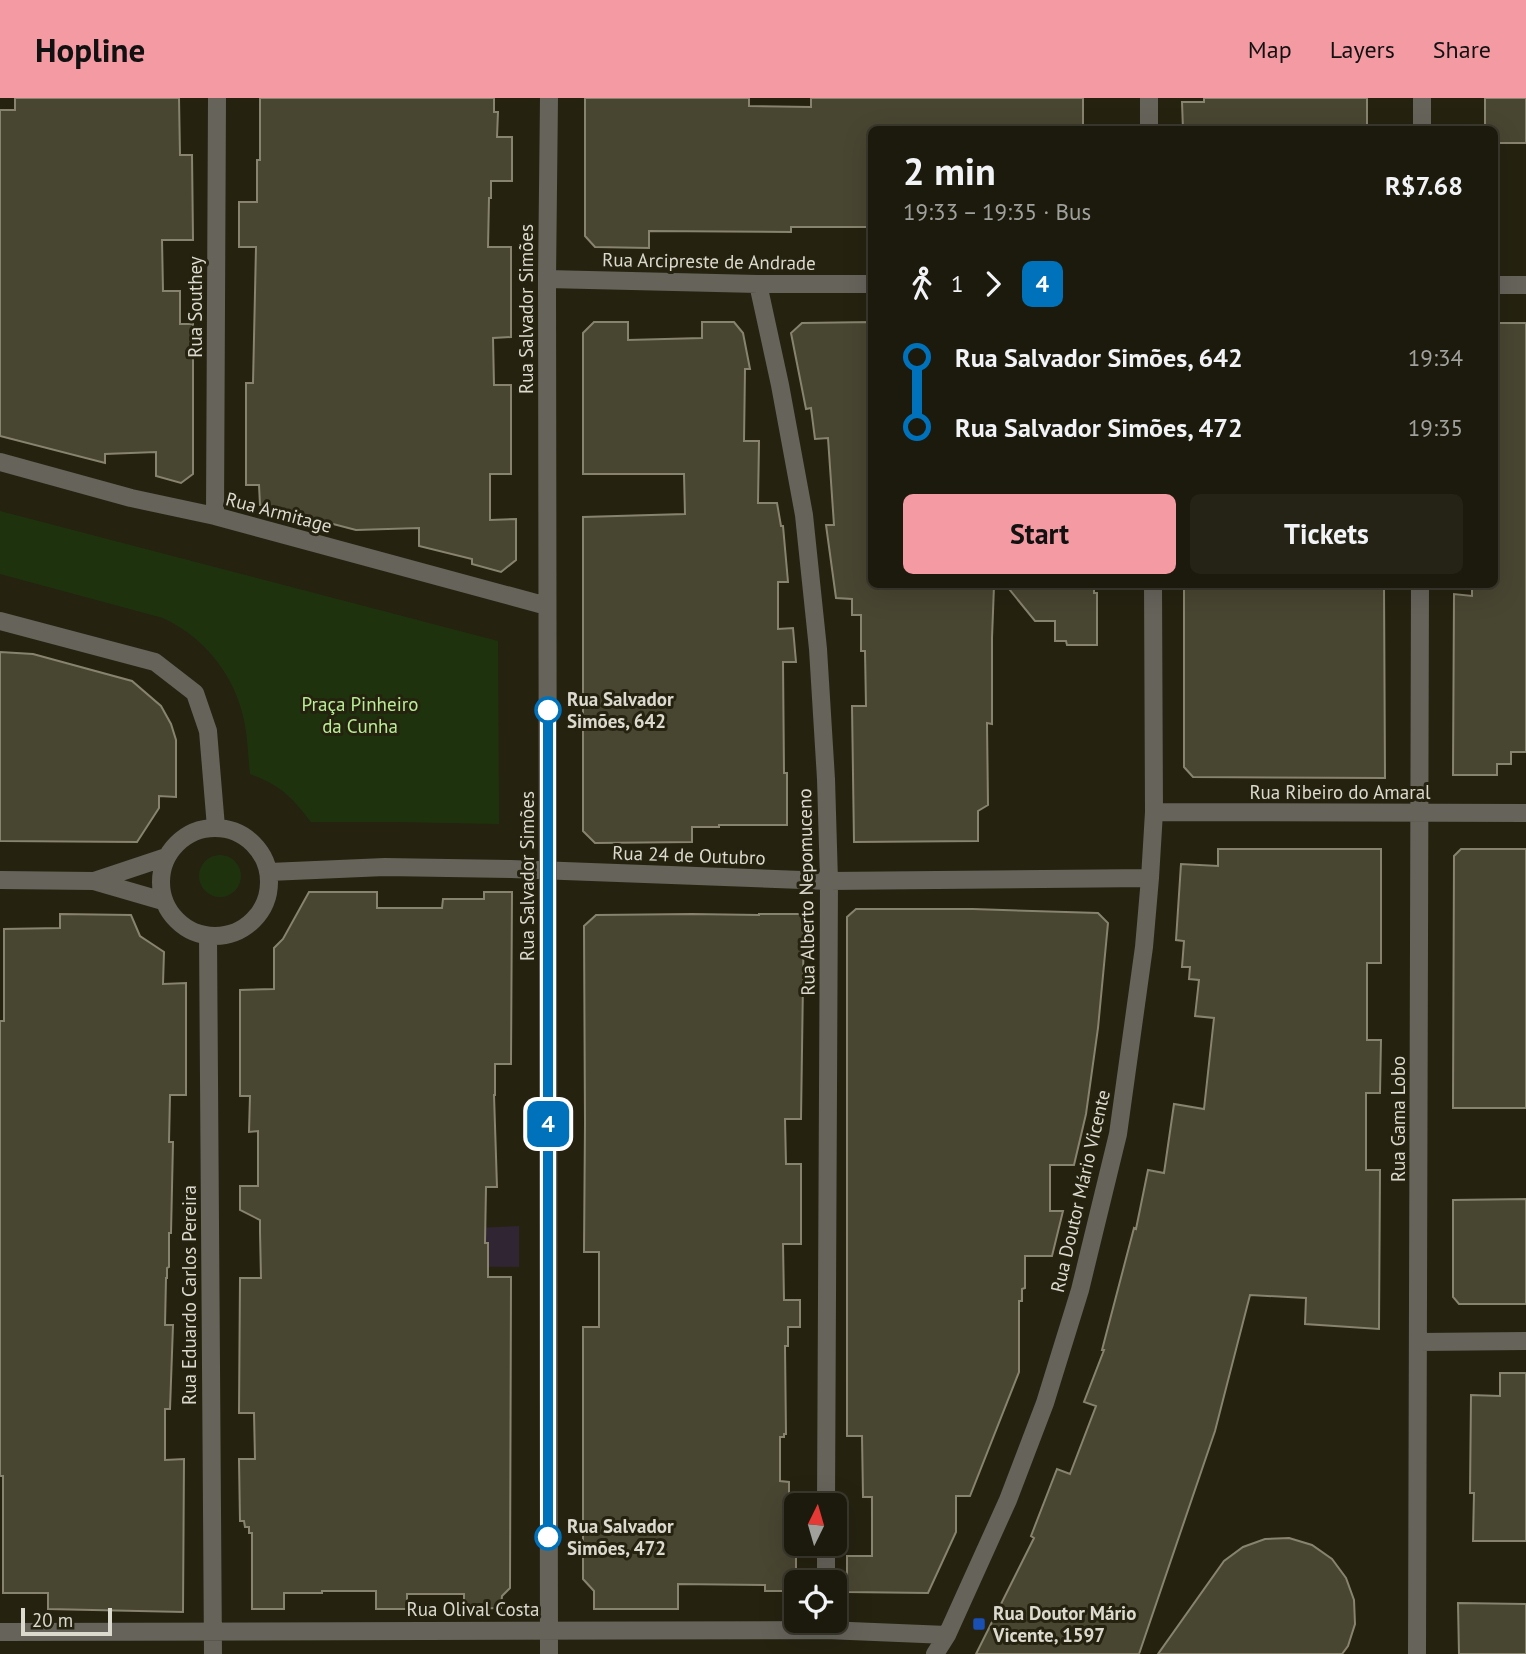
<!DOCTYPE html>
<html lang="en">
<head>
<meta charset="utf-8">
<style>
	body { margin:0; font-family:"PT Sans",sans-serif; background:#252315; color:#f1f3f6; height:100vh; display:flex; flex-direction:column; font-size:26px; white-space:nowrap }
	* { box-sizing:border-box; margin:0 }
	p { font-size:23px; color:#a0a19d }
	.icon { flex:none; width:38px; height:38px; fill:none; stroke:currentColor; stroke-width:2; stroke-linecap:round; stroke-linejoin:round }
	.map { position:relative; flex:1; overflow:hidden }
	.panel { position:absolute; left:868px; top:28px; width:630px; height:462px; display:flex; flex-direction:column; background:#1c1a0c; border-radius:10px; box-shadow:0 7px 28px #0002,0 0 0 2px #3a382d }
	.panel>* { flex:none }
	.badge { padding:0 14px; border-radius:10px; font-size:24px; line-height:46px }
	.needle { width:46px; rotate:5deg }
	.buttons { position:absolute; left:784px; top:1395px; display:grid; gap:14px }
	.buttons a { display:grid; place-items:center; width:63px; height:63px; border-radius:10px; background:#1c1a0c; box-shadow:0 7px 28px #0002,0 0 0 2px #3a382d; font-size:35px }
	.scale { position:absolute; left:21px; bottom:18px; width:91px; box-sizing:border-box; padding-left:7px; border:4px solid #dcdace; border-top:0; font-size:19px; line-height:24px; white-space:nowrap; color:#dcdace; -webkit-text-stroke:5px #252210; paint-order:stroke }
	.map>.badge { position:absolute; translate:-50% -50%; box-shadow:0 0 0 4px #fff }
	.legs { display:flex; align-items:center; gap:10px; height:77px; padding:0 35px; font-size:23px }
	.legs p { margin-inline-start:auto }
	.summary { display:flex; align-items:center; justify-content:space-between; height:119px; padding:0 35px }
	h1 { font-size:38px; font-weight:700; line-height:52px }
	.primary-button { display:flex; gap:14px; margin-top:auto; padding:14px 35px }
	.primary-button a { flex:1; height:80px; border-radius:10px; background:#f49aa3; color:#111; font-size:28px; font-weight:700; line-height:80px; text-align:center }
	.primary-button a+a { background:#252315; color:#f1f3f6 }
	ul { padding:0 35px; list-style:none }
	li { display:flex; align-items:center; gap:24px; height:70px; font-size:26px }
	li i { display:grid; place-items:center; width:10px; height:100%; margin:0 9px; background:currentColor }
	li i::after { content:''; width:18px; height:18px; margin:-9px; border:5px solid; border-radius:50%; background:#1c1a0c }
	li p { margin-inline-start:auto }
	li:first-child i { background:linear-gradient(#0000 50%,currentColor 0) }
	li:last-child i { background:linear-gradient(currentColor 50%,#0000 0) }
	header { display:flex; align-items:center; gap:42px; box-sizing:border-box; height:98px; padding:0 35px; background:#f49aa3; color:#111 }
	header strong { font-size:33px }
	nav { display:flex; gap:38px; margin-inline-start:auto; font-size:24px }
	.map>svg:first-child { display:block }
	.commercial { fill:#2f2533 }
	.green { fill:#1e330d }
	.building { fill:#484531; stroke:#87836e; stroke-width:2 }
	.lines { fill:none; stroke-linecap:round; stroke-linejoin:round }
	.minor { stroke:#65635a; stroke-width:18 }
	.line-1-casing { stroke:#fff; stroke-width:16 }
	.line-1 { stroke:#0072bc; stroke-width:10 }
	.stop-1-dot { fill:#fff; stroke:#0072bc; stroke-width:3.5 }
	.transit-dot { fill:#1a4fb4; stroke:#252210; stroke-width:2.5 }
	.labels { text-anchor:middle; stroke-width:6; stroke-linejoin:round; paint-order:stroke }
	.street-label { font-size:19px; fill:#dcdace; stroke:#252210 }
	.stop-label { font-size:19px; font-weight:bold; fill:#dcdace; stroke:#252210; text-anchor:start }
	.park-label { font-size:19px; fill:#b9ed95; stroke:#252210 }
	.poi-label { font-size:19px; font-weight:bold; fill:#dcdace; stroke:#252210; text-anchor:start }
</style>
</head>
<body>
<header>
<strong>Hopline</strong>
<nav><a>Map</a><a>Layers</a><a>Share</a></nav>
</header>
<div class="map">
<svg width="1526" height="1556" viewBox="0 0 1526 1556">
	<rect width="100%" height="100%" fill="#252210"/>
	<path class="commercial" d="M 519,1128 L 519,1169 L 372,1167 L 471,1130 Z"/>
	<path class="green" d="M 0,413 L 498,543 L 499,726 L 396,724 L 311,724 C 291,698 281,688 250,676 C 248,660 248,643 245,627 C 237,580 206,540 163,520 L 0,476 Z
		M199 778a21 21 0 1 1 42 0a21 21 0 1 1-42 0Z"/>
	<path class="building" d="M 15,0 L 179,0 L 180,57 L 192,57 L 193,142 L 162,142 L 163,193 L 180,193 L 180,226 L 193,226 L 193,376 L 181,385 L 156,378 L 156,354 L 105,356 L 105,365 L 0,338 L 0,12 L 15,12 Z
		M 260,0 L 494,0 L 494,14 L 498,14 L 497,39 L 512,39 L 512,83 L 491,83 L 491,100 L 489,100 L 488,149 L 511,149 L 511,239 L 493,240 L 494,287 L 511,287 L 511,376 L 490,376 L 490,422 L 516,421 L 516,462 L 501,474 L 472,466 L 472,461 L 419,448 L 419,430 L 356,432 L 260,407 L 259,387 L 246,387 L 246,285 L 253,285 L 256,149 L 239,149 L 239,104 L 257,104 L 257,62 L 260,62 Z
		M 585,0 L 749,0 L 749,8 L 811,9 L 811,0 L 1083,0 L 1083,32 L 872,32 L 872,129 L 791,129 L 791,134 L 649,133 L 649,150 L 595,149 L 585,138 Z
		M 1204,0 L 1367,0 L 1367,32 L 1183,32 L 1182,4 L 1204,4 Z
		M 1485,0 L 1526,0 L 1526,45 L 1494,45 L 1494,32 L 1485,32 Z
		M 594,224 L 628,224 L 628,242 L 702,240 L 702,224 L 734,224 L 743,235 L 750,271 L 745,271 L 744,343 L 759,343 L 758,405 L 777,405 L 781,428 L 783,428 L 788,484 L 778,484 L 778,531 L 793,530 L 796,564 L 783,564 L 784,675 L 787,675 L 787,727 L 719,727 L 719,729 L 692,729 L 692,744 L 595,745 L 583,733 L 583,419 L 685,416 L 684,376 L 583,376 L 583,235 Z
		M 872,224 L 869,330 L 872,330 L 872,486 L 994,488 L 992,540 L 992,626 L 987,625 L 988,707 L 978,713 L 978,743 L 854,744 L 852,608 L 866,608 L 865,553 L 861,553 L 861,517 L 852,517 L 852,501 L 836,500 L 826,427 L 834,427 L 828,340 L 815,341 L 811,310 L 806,311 L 791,235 L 802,225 Z
		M 1494,225 L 1526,225 L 1526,654 L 1511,654 L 1511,666 L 1497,666 L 1497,677 L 1453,677 L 1454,496 L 1472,498 L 1472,486 L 1494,486 L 1494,409 L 1498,409 L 1497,361 L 1494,361 Z
		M 1005,486 L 1094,486 L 1094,495 L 1097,495 L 1097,547 L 1067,547 L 1066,543 L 1055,543 L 1055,523 L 1035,523 Z
		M 1184,486 L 1384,486 L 1385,680 L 1193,679 L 1184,669 Z
		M 0,554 L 33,556 L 132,583 L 161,608 L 171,626 L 176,642 L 176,699 L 159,698 L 159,710 L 137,744 L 0,743 Z
		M 1218,751 L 1381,751 L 1381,865 L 1367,865 L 1367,942 L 1381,942 L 1380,995 L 1366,995 L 1366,1072 L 1380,1072 L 1379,1231 L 1305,1226 L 1306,1200 L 1250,1197 L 1215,1333 L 1139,1556 L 976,1556 L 1034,1440 L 1031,1438 L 1057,1371 L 1070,1376 L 1096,1308 L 1084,1304 L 1104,1252 L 1102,1252 L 1134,1130 L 1136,1131 L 1148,1072 L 1164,1075 L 1174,1006 L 1204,1011 L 1214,920 L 1195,918 L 1199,882 L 1189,881 L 1190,869 L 1182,869 L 1184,843 L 1176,842 L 1181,766 L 1218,768 Z
		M 1461,751 L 1526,751 L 1526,1010 L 1453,1010 L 1454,758 Z
		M 309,794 L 377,794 L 377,810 L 442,810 L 443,801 L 484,801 L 484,794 L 512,794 L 511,966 L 495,966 L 495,997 L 494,997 L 497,1089 L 486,1089 L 485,1145 L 488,1145 L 488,1179 L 511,1179 L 510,1490 L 502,1498 L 501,1510 L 464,1511 L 464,1496 L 407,1496 L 407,1511 L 376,1511 L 376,1493 L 322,1493 L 322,1495 L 284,1495 L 284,1511 L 252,1511 L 252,1435 L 249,1435 L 249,1429 L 245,1429 L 244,1423 L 240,1423 L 239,1361 L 255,1361 L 254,1315 L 239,1315 L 240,1180 L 261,1180 L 260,1134 L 260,1122 L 240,1112 L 240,1088 L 258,1088 L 258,1033 L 249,1034 L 250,998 L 240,998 L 240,892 L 274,891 L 274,850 L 283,841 Z
		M 856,811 L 973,811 L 1098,815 L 1108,825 L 1098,930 L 1086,1016 L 1074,1067 L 1050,1067 L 1050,1113 L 1063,1113 L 1052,1158 L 1025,1158 L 1025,1190 L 1022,1191 L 1022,1203 L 1019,1203 L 1019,1274 L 970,1398 L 956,1398 L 956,1434 L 928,1495 L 847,1494 L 847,1458 L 872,1458 L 872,1399 L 863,1399 L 862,1338 L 847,1338 L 847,819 Z
		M 60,816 L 131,817 L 140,838 L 164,854 L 163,886 L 186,885 L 186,997 L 170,997 L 169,1044 L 173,1044 L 171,1135 L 169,1135 L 169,1169 L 167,1170 L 167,1180 L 166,1180 L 165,1227 L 173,1227 L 170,1311 L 165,1311 L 165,1362 L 184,1361 L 183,1514 L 48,1511 L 48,1495 L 3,1495 L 3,1378 L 0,1378 L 0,923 L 4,923 L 4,831 L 60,830 Z
		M 692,816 L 759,817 L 759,816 L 804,816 L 801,1021 L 785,1021 L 786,1066 L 801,1066 L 801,1146 L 783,1146 L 784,1202 L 800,1202 L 800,1229 L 788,1229 L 788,1248 L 785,1248 L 786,1336 L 784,1336 L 784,1339 L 780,1339 L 780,1383 L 789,1384 L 789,1402 L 796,1402 L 796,1493 L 765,1493 L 765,1487 L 678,1486 L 678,1511 L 594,1511 L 594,1493 L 583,1481 L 583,1229 L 599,1229 L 599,1154 L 584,1154 L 585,1025 L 584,828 L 596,817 Z
		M 1526,1101 L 1526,1206 L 1459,1206 L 1453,1199 L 1453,1102 Z
		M 1500,1275 L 1526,1275 L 1526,1443 L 1473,1443 L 1474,1395 L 1470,1395 L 1471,1297 L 1500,1298 Z
		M 1289,1440 L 1312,1447 L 1332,1461 L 1346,1480 L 1354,1502 L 1355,1526 L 1348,1548 L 1342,1556 L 1158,1556 L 1224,1463 L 1243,1449 L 1265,1441 Z
		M 1458,1505 L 1526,1506 L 1526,1556 L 1459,1556 Z"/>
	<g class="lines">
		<path class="minor" d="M 1149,0 L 1149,32
			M 1422,32 L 1422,0
			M 547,181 L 758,186 L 872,186
			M 758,186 L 780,287 L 804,417 L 818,551 L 826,681 L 829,783 L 826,1407
			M 1494,187 L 1526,187
			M 0,364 L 131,400 L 215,418 L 547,508
			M 215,418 L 217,0
			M 0,523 L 155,564 L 195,595 L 208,633 L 216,729
			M 1154,714 L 1526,715
			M161 784a54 54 0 1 1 108 0a54 54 0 1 1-108 0Z
			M 269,774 L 385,769 L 511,771 L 829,783 L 1150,780
			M 0,782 L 94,783 L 163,803
			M 94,783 L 166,759
			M 208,838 L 213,1556
			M 1419,1244 L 1526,1243
			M 826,1484 L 826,1446
			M 0,1534 L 826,1532 L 947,1537
			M 549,1556 L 547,181 L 549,0
			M 935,1556 L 947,1537 L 1008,1402 L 1045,1305 L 1080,1192 L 1118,1036 L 1144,849 L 1150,780 L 1154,714 L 1153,486
			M 1417,1556 L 1420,486"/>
	</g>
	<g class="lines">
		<defs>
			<path id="line-1" d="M 548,612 L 548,1439"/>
		</defs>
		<use href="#line-1" class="line-1-casing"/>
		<use href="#line-1" class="line-1"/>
	</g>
	<g class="stop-1-dot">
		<circle cx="548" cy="612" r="12"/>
		<circle cx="548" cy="1439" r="12"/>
	</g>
	<rect class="transit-dot" x="972" y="1519" width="14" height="14" rx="3.5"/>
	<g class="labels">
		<g class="street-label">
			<text transform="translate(709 163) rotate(1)" y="7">Rua Arcipreste de Andrade</text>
			<text transform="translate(195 209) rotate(-90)" y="7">Rua Southey</text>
			<text transform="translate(526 211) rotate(-90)" y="7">Rua Salvador Simões</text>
			<text transform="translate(279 414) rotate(15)" y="7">Rua Armitage</text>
			<text x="1340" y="701">Rua Ribeiro do Amaral</text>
			<text transform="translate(689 757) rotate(2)" y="7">Rua 24 de Outubro</text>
			<text transform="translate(527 778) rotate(-90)" y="7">Rua Salvador Simões</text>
			<text transform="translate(806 794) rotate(-91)" y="7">Rua Alberto Nepomuceno</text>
			<text transform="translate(1398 1021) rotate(-90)" y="7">Rua Gama Lobo</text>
			<text transform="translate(1080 1093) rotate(-77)" y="7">Rua Doutor Mário Vicente</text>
			<text transform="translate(189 1197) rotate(-90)" y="7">Rua Eduardo Carlos Pereira</text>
			<text x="473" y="1518">Rua Olival Costa</text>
		</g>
		<g class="stop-label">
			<text x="567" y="608">Rua Salvador<tspan x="567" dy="22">Simões, 642</tspan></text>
			<text x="567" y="1435">Rua Salvador<tspan x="567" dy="22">Simões, 472</tspan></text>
		</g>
		<g class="park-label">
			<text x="360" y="613">Praça Pinheiro<tspan x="360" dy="22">da Cunha</tspan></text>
		</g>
		<g class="poi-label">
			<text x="993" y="1522">Rua Doutor Mário<tspan x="993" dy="22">Vicente, 1597</tspan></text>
		</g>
	</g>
</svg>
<div class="buttons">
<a><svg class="needle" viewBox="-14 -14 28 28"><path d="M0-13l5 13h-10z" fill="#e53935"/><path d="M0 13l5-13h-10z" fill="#a0a19d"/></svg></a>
<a><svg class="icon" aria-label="locate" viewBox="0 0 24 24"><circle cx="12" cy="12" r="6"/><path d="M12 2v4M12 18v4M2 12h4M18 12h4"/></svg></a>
</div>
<div class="scale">20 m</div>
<b class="badge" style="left:548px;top:1026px;background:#0072bc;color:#fff">4</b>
<section class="panel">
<div class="summary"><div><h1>2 min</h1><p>19:33 – 19:35 · Bus</p></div><b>R$7.68</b></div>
<div class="legs"><svg class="icon" aria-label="walk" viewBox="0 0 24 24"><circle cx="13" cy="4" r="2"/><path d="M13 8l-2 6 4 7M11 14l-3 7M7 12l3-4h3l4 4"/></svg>1<svg class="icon" aria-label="forward" viewBox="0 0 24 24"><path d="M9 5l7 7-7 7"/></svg><b class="badge" style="background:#0072bc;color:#fff">4</b></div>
<ul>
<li><i style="color:#0072bc"></i><b>Rua Salvador Simões, 642</b><p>19:34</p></li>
<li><i style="color:#0072bc"></i><b>Rua Salvador Simões, 472</b><p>19:35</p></li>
</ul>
<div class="primary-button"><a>Start</a><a>Tickets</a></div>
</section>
</div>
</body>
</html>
